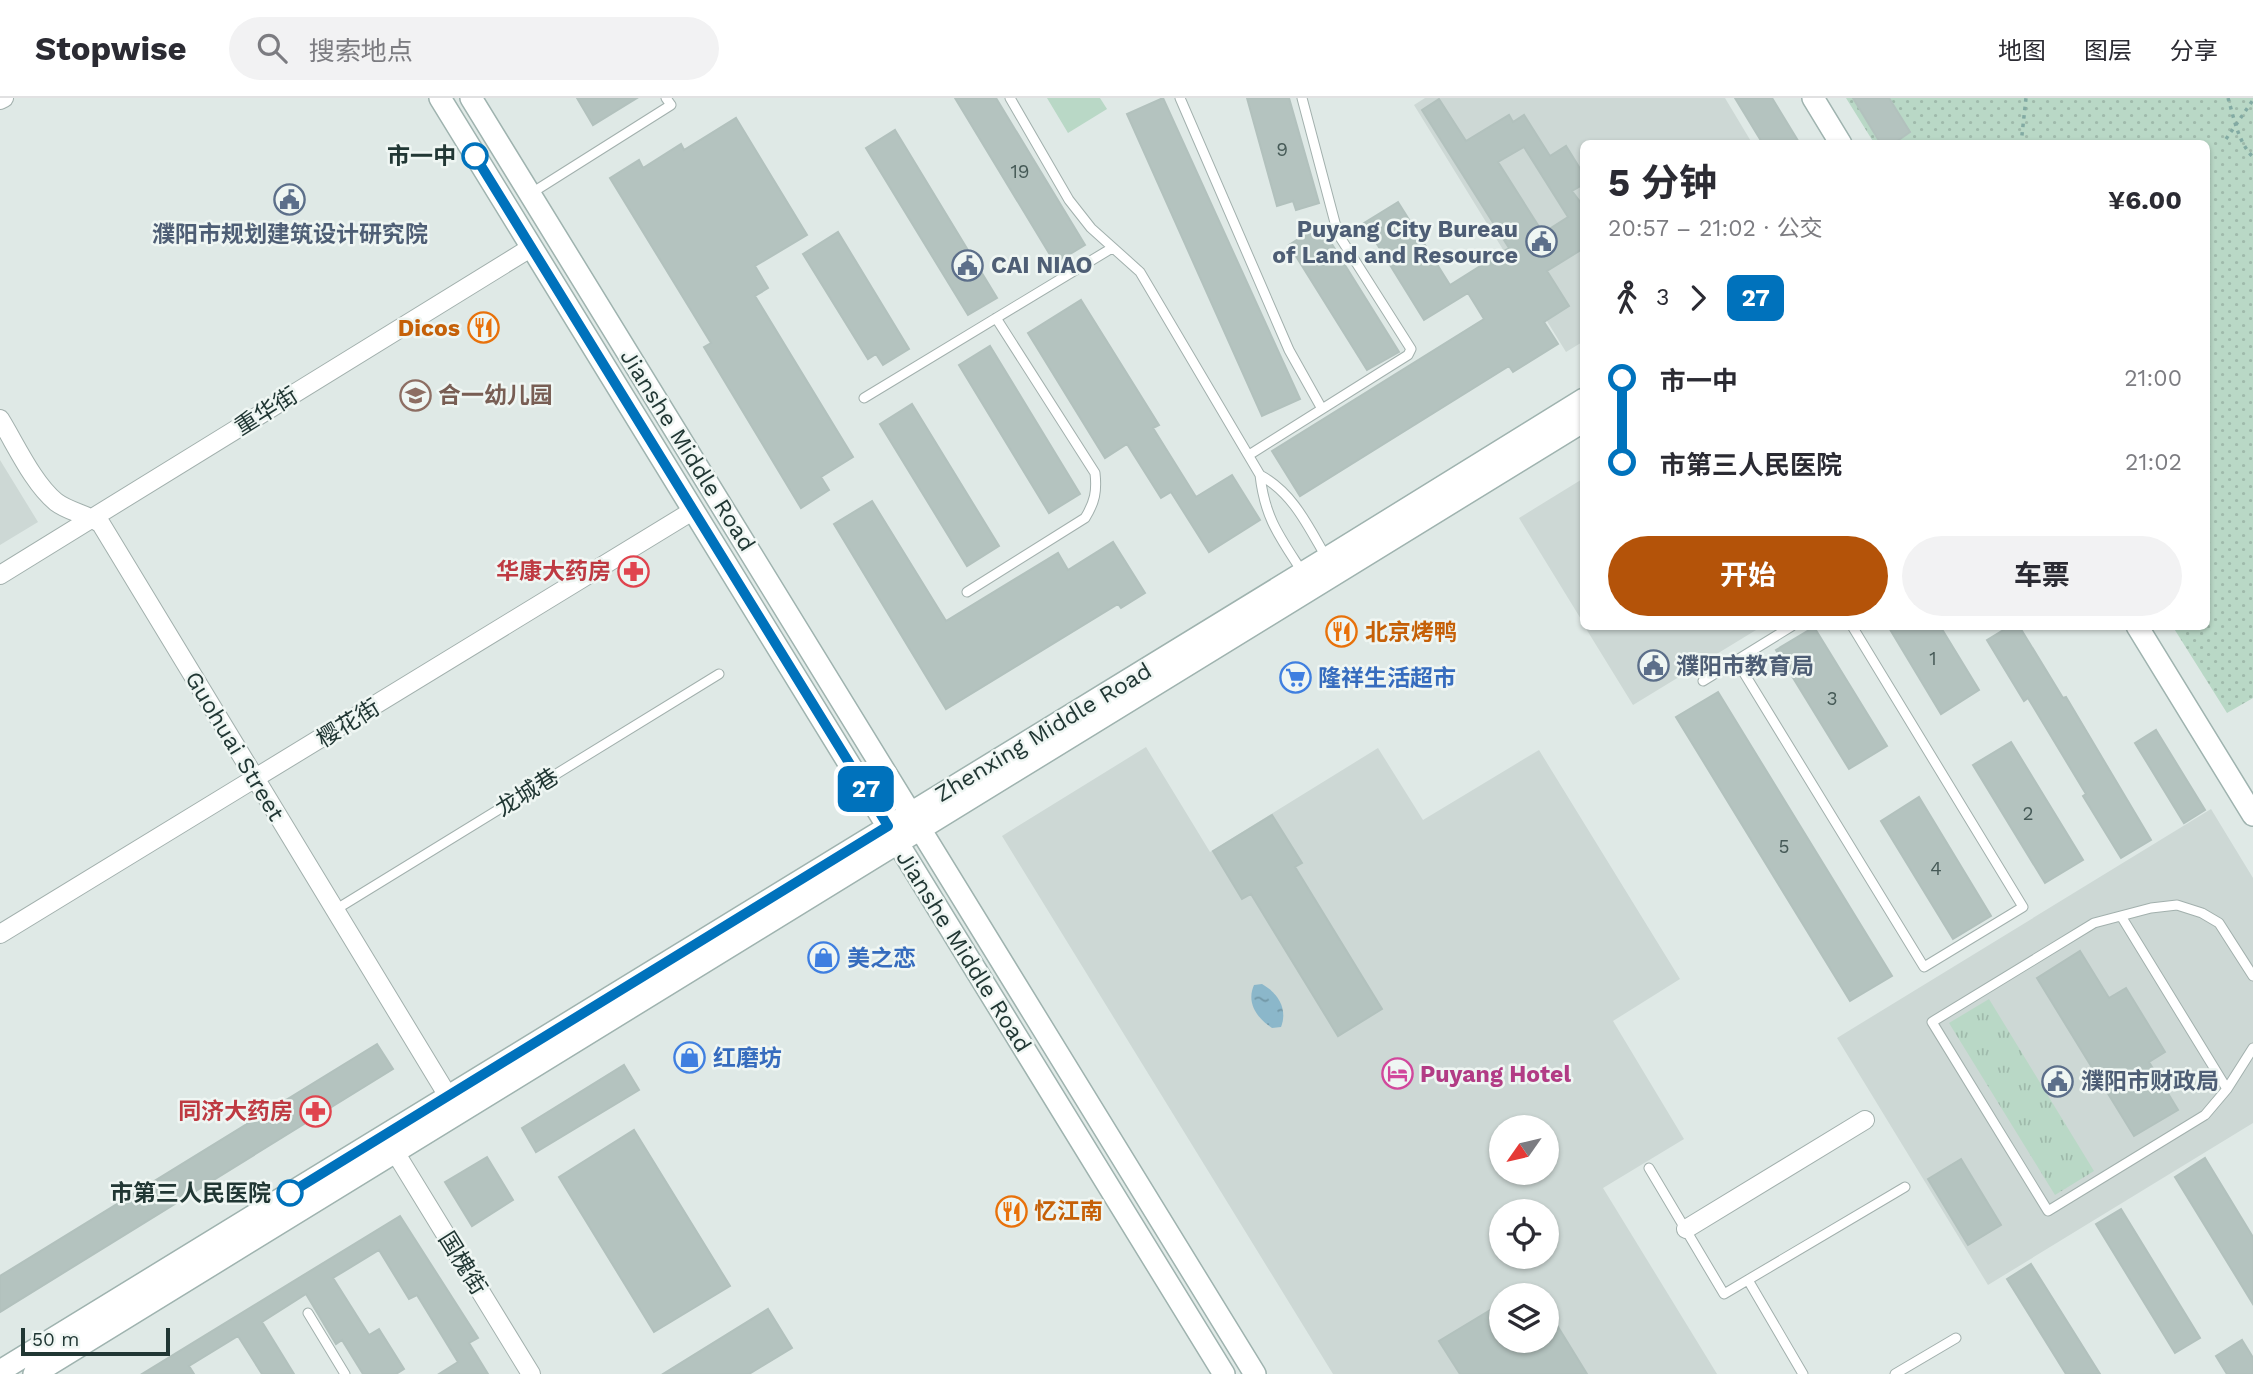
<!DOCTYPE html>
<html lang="zh">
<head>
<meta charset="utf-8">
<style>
	body { margin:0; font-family:"Work Sans","Noto Sans SC",sans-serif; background:#f2f2f3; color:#2b2b33; height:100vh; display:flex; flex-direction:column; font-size:26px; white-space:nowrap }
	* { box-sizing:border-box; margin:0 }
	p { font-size:23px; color:#7c7c81 }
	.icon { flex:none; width:38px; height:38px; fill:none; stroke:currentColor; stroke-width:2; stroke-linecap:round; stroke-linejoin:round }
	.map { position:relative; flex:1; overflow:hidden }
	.side { position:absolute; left:1580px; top:42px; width:630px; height:490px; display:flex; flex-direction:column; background:#fff; border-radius:10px; box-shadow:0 2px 5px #0004 }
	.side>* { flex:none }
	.badge { padding:0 14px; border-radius:10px; font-size:24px; line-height:46px }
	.needle { width:46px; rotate:236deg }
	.fabs { position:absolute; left:1489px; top:1017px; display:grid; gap:14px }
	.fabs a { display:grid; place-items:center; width:70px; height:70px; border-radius:50%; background:#fff; box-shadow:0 2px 5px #0004; font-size:35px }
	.scale { position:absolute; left:21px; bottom:18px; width:149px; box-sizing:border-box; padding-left:7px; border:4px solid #213734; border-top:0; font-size:19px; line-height:24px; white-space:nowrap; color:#213734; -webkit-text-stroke:5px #eff6f3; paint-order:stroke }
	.map>.badge { position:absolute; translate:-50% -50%; box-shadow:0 0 0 4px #fff }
	.legs { display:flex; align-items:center; gap:10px; height:77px; padding:0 28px; font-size:23px }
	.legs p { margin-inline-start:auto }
	.summary { display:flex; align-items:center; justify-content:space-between; height:119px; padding:0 28px }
	h1 { font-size:38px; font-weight:700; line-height:52px }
	.cta { display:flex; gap:14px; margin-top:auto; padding:14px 28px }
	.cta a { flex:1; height:80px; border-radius:42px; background:#b45309; color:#fff; font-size:28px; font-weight:700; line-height:80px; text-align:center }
	.cta a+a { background:#f2f2f3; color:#2b2b33 }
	ul { padding:0 28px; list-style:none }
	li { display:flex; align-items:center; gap:24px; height:84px; font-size:26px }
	li i { display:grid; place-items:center; width:10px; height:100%; margin:0 9px; background:currentColor }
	li i::after { content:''; width:18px; height:18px; margin:-9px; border:5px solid; border-radius:50%; background:#fff }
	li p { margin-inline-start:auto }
	li:first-child i { background:linear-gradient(#0000 50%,currentColor 0) }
	li:last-child i { background:linear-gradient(currentColor 50%,#0000 0) }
	header { display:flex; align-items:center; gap:42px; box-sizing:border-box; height:98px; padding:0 35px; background:#fff; border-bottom:2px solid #e1e1e2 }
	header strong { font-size:33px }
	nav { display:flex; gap:38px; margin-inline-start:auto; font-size:24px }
	.search { width:490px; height:63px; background:#f2f2f3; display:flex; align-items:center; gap:18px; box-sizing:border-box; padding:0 24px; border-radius:38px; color:#7c7c81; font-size:26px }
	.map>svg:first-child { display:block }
	.built { fill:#cdd8d5; fill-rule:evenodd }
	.grass { fill:url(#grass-tufts) }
	.park { fill:url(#park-dots) }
	.pitch { fill:#b9d8c6 }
	.water { fill:url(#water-ripples) }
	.building { fill:#b4c3bf; stroke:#b2c1bd; stroke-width:2; fill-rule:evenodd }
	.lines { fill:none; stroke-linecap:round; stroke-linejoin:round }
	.lane-casing { stroke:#a2b0ad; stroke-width:11 }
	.street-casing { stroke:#a2b0ad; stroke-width:20 }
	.secondary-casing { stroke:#9fb3af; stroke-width:24 }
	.path { stroke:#82aaa3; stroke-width:3.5; stroke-dasharray:3.5 5; stroke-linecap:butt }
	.lane { stroke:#fff; stroke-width:9 }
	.street { stroke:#fff; stroke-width:18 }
	.secondary { stroke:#fff; stroke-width:21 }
	.line-1-casing { stroke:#fff; stroke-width:16 }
	.line-1 { stroke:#0072bc; stroke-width:10 }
	.stop-1-dot { fill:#fff; stroke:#0072bc; stroke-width:3.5 }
	.labels { text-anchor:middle; stroke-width:5; stroke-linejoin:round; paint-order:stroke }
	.number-label { font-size:19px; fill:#465a57 }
	.stop-label { font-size:23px; font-weight:bold; fill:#213734; stroke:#eff6f3; text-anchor:end }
	.service-label { font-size:23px; font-weight:bold; fill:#4e5e75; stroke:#eff6f3; text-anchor:start }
	.food-label { font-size:23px; font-weight:bold; fill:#c56008; stroke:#eff6f3; text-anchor:start }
	.education-label { font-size:23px; font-weight:bold; fill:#785e54; stroke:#eff6f3; text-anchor:start }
	.street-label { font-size:23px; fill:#213734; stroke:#eff6f3 }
	.health-label { font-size:23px; font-weight:bold; fill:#be3a42; stroke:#eff6f3; text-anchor:end }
	.shop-label { font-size:23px; font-weight:bold; fill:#366cbe; stroke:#eff6f3; text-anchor:start }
	.hotel-label { font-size:23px; font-weight:bold; fill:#b23c85; stroke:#eff6f3; text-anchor:start }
</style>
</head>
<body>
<header>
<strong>Stopwise</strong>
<div class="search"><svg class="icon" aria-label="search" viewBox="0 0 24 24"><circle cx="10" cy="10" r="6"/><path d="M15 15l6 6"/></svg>搜索地点</div>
<nav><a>地图</a><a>图层</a><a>分享</a></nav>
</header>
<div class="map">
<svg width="2253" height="1276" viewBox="0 0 2253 1276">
	<defs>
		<pattern id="grass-tufts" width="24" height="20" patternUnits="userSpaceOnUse" patternTransform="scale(1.75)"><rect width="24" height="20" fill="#b9d8c6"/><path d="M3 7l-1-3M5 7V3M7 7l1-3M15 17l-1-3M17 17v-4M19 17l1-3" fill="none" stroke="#9fbaab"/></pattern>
		<pattern id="park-dots" width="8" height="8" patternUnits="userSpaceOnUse" patternTransform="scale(1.75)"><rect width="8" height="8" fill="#b9d8c6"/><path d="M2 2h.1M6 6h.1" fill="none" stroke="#9fbaab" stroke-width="1.8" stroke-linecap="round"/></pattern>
		<pattern id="water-ripples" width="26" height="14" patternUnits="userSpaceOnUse" patternTransform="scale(1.75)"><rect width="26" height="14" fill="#8bb7ca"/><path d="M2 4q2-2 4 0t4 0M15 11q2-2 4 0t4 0" fill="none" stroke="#7196a5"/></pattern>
	</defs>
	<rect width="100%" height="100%" fill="#dfe9e6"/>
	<path class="built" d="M 1425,0 L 1725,0 L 1752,45 L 1584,46 L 1584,243 L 1566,254 L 1414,7 Z
		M 0,362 L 38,424 L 0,447 Z
		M 1584,380 L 1584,526 L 1519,420 Z
		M 1585,529 L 1761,529 L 1633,607 Z
		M 1146,649 L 1210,754 L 1378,650 L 1423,722 L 1539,652 L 1680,881 L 1613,923 L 1684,1041 L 1603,1090 L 1717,1276 L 1333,1276 L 1002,738 ZM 1502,1029 L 1547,1029 L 1547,1074 L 1502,1074 ZM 1502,1113 L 1547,1113 L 1547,1158 L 1502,1158 ZM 1502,1197 L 1547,1197 L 1547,1242 L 1502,1242 Z
		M 2211,711 L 2253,780 L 2253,1025 L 1988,1187 L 1837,940 Z"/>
	<path class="grass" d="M 1989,901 L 2094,1073 L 2055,1097 L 1949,925 Z"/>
	<path class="park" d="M 1846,0 L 2253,0 L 2253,600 L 2227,615 L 2173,529 L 2207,528 L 2207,46 L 1874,45 Z"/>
	<path class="pitch" d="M 1047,0 L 1100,0 L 1107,11 L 1068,35 Z"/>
	<path class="water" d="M 1262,886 C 1278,895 1288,911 1281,929 L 1272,930 C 1257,920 1246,905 1254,887 Z"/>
	<path class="building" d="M 577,0 L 637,0 L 593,27 Z
		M 955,0 L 996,0 L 1085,147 L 1055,165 Z
		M 1163,0 L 1300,301 L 1262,318 L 1127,16 Z
		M 1247,0 L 1289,0 L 1319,105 L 1296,112 L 1293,103 L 1277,108 Z
		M 1735,0 L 1772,0 L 1800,46 L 1763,46 Z
		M 1853,0 L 1889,0 L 1910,34 L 1893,46 L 1881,46 Z
		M 1439,1 L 1466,43 L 1509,17 L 1513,24 L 1524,17 L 1550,58 L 1566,48 L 1584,77 L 1584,86 L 1572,93 L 1584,109 L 1584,150 L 1547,173 L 1569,208 L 1544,224 L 1558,246 L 1513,274 L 1509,268 L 1300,398 L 1272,353 L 1484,221 L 1468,195 L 1424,222 L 1364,125 L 1398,104 L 1450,187 L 1509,150 L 1422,12 ZM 1524,49 L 1568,119 L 1543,135 L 1498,64 Z
		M 736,20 L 807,137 L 755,168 L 768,190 L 755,198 L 853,359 L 821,379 L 829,392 L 801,410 L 704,249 L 711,245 L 610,80 L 639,62 L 643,70 L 681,46 L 684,52 Z
		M 895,32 L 997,200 L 968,217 L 866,50 Z
		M 1320,127 L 1399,254 L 1367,272 L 1289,147 Z
		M 838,134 L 909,251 L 883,267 L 876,256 L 868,261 L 803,156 Z
		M 1081,202 L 1159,327 L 1153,330 L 1196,399 L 1232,377 L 1260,422 L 1209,454 L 1171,394 L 1161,400 L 1127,346 L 1105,360 L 1028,235 Z
		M 990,248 L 1080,396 L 1049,415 L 959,267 Z
		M 912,306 L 999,448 L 967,468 L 880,326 Z
		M 872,403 L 946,523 L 1058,455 L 1068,472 L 1113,444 L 1145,495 L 1121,510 L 1118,506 L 946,611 L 834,426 Z
		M 1888,528 L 1940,528 L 1979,592 L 1941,616 Z
		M 2010,528 L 2019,528 L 2063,600 L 2066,599 L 2151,742 L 2121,760 L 2083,698 L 2086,696 L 2028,600 L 2024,603 L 1987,542 Z
		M 1814,529 L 1887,648 L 1849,671 L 1776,552 Z
		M 1718,594 L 1892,878 L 1850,903 L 1676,619 Z
		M 2156,632 L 2205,712 L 2184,725 L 2135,645 Z
		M 2011,644 L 2083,762 L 2045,785 L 1973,667 Z
		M 1919,699 L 1991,818 L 1953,841 L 1881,723 Z
		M 1272,717 L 1302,765 L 1295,769 L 1382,911 L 1338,938 L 1251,796 L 1242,801 L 1213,753 Z
		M 2080,853 L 2109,900 L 2126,890 L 2165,954 L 2149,964 L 2178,1012 L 2134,1038 L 2037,880 Z
		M 377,946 L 393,971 L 0,1214 L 0,1178 Z
		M 624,967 L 639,992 L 536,1054 L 522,1030 Z
		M 634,1032 L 730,1188 L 654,1234 L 559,1079 Z
		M 487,1059 L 513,1102 L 472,1128 L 445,1084 Z
		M 2205,1060 L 2253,1139 L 2253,1206 L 2175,1079 Z
		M 1961,1061 L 2001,1127 L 1968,1147 L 1928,1081 Z
		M 2121,1111 L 2200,1240 L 2175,1255 L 2096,1126 Z
		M 400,1118 L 478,1240 L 469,1245 L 488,1276 L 439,1276 L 458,1264 L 417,1197 L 409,1201 L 379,1152 L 333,1180 L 369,1237 L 379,1231 L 404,1271 L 396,1276 L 363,1276 L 342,1242 L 336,1246 L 306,1196 L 262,1224 L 294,1276 L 262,1276 L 238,1238 L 189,1268 L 194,1276 L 142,1276 Z
		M 2031,1166 L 2100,1276 L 2066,1276 L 2007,1181 Z
		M 1502,1205 L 1502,1242 L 1547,1242 L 1547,1211 L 1587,1276 L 1460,1276 L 1439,1243 Z
		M 768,1211 L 792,1250 L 749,1276 L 663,1276 Z
		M 2242,1242 L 2253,1260 L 2253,1276 L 2227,1276 L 2216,1258 Z"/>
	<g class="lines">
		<defs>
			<path id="lane" d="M 1010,0 L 1069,102 L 1091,130 L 1140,174 L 1260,377 C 1265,421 1280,439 1303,475
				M 1180,0 L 1289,252 L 1322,311
				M 530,96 L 671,7 L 666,0
				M 864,300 L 1112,150
				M 1249,357 L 1408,257 L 1411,251 L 1338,136 L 1302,0
				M 1260,377 C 1293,395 1308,428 1326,459
				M 967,494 L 1085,420 C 1095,404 1097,393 1095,375 L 996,220
				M 1736,562 L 1924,869 L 2023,809 L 1852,528
				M 1703,583 L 1792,528
				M 335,812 L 719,576
				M 2121,818 L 2227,991
				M 2253,878 L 2219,825 L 2202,815 L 2177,807 L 2151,810 L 2094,825 L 1932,924 L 2048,1113 L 2205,1017 L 2227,991 L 2253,950
				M 1649,1070 L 1724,1196 L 1905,1089
				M 1748,1182 L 1803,1276
				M 308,1215 L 345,1276
				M 1895,1276 L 1956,1240"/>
			<path id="street" d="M 0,2 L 4,0
				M 0,321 C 16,347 33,385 56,404 C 69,414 87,416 101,426 L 448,998
				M 0,477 L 532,149
				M 0,836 L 694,412
				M 395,1054 L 531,1276
				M 1686,1131 L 1865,1022"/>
			<path id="secondary" d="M 440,0 L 1224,1276
				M 471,0 L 1255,1276
				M 1813,0 L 1841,46
				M 2137,528 L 2253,717
				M 0,1273 L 1327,460 L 1584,301
				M 34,1276 L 1584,323"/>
		</defs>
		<use href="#lane" class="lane-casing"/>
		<use href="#street" class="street-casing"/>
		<use href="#secondary" class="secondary-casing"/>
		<path class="path" d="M 2228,0 C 2234,20 2238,44 2253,59
			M 2226,41 L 2253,2
			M 2021,46 L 2026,0"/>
		<use href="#lane" class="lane"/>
		<use href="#street" class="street"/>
		<use href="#secondary" class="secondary"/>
	</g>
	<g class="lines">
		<defs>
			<path id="line-1" d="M 290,1095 L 888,728 L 475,58"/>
		</defs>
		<use href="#line-1" class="line-1-casing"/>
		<use href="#line-1" class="line-1"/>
	</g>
	<defs>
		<symbol id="civic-ring" viewBox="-11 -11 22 22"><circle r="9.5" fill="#eff6f3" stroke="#5c6f8a" stroke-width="1.5"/><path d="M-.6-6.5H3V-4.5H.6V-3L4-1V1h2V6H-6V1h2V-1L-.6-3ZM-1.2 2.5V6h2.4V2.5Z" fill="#5c6f8a"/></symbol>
		<symbol id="restaurant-ring" viewBox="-11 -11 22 22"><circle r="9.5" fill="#eff6f3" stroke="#e8710a" stroke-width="1.5"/><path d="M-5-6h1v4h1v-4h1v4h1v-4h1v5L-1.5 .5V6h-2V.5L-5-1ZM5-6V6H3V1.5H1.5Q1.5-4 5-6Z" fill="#e8710a"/></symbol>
		<symbol id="school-ring" viewBox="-11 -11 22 22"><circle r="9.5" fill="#eff6f3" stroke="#8d6e63" stroke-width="1.5"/><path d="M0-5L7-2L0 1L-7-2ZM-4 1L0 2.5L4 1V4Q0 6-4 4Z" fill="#8d6e63"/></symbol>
		<symbol id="pharmacy-ring" viewBox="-11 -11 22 22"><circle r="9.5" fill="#eff6f3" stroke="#e0444e" stroke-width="1.5"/><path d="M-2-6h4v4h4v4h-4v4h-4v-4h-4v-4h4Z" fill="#e0444e"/></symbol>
		<symbol id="supermarket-ring" viewBox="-11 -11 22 22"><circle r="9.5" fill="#eff6f3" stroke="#3f7fe0" stroke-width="1.5"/><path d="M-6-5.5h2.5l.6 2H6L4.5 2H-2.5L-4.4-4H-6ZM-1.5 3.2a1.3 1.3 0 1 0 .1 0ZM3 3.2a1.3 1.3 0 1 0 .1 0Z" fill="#3f7fe0"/></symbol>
		<symbol id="shop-ring" viewBox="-11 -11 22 22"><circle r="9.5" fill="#eff6f3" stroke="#3f7fe0" stroke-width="1.5"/><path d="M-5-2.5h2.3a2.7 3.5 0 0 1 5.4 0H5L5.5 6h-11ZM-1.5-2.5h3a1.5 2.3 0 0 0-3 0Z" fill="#3f7fe0"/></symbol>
		<symbol id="hotel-ring" viewBox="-11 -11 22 22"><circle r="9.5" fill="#eff6f3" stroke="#d1479c" stroke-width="1.5"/><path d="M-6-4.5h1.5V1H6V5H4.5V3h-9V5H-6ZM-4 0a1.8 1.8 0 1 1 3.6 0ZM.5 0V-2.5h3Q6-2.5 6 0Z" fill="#d1479c"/></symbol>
	</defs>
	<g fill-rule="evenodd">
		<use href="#civic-ring" x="272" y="84" width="35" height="35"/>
		<use href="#civic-ring" x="1524" y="126" width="35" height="35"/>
		<use href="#civic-ring" x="950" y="150" width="35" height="35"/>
		<use href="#restaurant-ring" x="466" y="212" width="35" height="35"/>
		<use href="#school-ring" x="398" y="280" width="35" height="35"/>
		<use href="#pharmacy-ring" x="616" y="456" width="35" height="35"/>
		<use href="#restaurant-ring" x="1324" y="516" width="35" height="35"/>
		<use href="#civic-ring" x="1636" y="550" width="35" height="35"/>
		<use href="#supermarket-ring" x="1278" y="562" width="35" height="35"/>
		<use href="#shop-ring" x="806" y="842" width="35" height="35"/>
		<use href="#shop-ring" x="672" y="942" width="35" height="35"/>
		<use href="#hotel-ring" x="1380" y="958" width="35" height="35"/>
		<use href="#civic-ring" x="2040" y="966" width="35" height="35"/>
		<use href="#pharmacy-ring" x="298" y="996" width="35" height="35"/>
		<use href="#restaurant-ring" x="994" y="1096" width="35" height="35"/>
	</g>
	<g class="stop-1-dot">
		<circle cx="475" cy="58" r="12"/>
		<circle cx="290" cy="1095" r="12"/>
	</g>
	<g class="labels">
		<g class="number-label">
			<text x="1282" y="58">9</text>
			<text x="1020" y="80">19</text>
			<text x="1933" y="567">1</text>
			<text x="1832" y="607">3</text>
			<text x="2028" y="722">2</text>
			<text x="1784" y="755">5</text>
			<text x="1936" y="777">4</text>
		</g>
		<g class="stop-label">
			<text x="456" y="66">市一中</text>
			<text x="271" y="1103">市第三人民医院</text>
		</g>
		<g class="service-label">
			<text x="1518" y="139" text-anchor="end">Puyang City Bureau<tspan x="1518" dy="26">of Land and Resource</tspan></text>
			<text x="290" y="144" text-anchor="middle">濮阳市规划建筑设计研究院</text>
			<text x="991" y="175">CAI NIAO</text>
			<text x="1676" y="576">濮阳市教育局</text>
			<text x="2081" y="991">濮阳市财政局</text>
		</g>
		<g class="food-label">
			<text x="460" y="238" text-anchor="end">Dicos</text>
			<text x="1365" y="542">北京烤鸭</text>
			<text x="1034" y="1121">忆江南</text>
		</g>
		<g class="education-label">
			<text x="438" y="305">合一幼儿园</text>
		</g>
		<g class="street-label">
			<text transform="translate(266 313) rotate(-32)" y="8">重华街</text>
			<text transform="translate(688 352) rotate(58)" y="8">Jianshe Middle Road</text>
			<text transform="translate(348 625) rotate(-32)" y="8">樱花街</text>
			<text transform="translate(1043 634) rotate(-31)" y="8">Zhenxing Middle Road</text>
			<text transform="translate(235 648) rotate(59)" y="8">Guohuai Street</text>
			<text transform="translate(527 694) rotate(-32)" y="8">龙城巷</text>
			<text transform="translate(964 853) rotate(58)" y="8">Jianshe Middle Road</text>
			<text transform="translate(463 1165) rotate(58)" y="8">国槐街</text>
		</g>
		<g class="health-label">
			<text x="611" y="481">华康大药房</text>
			<text x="293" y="1021">同济大药房</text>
		</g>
		<g class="shop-label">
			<text x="1318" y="588">隆祥生活超市</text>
			<text x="847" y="868">美之恋</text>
			<text x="713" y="968">红磨坊</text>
		</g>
		<g class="hotel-label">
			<text x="1420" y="984">Puyang Hotel</text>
		</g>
	</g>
</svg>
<div class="fabs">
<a><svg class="needle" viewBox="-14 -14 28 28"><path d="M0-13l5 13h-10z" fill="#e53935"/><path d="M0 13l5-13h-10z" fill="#7c7c81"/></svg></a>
<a><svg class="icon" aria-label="locate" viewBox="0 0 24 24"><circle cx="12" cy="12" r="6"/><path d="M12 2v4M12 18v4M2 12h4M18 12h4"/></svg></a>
<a><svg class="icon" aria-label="layers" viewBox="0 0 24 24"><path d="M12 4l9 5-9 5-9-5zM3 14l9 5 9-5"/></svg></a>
</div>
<div class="scale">50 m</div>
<b class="badge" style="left:866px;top:691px;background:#0072bc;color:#fff">27</b>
<section class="side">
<div class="summary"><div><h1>5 分钟</h1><p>20:57 – 21:02 · 公交</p></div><b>¥6.00</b></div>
<div class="legs"><svg class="icon" aria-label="walk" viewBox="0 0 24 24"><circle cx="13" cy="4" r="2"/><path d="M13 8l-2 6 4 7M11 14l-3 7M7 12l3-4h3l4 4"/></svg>3<svg class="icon" aria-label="forward" viewBox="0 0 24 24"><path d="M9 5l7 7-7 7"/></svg><b class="badge" style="background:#0072bc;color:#fff">27</b></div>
<ul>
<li><i style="color:#0072bc"></i><b>市一中</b><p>21:00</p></li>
<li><i style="color:#0072bc"></i><b>市第三人民医院</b><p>21:02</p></li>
</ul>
<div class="cta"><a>开始</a><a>车票</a></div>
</section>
</div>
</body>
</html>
